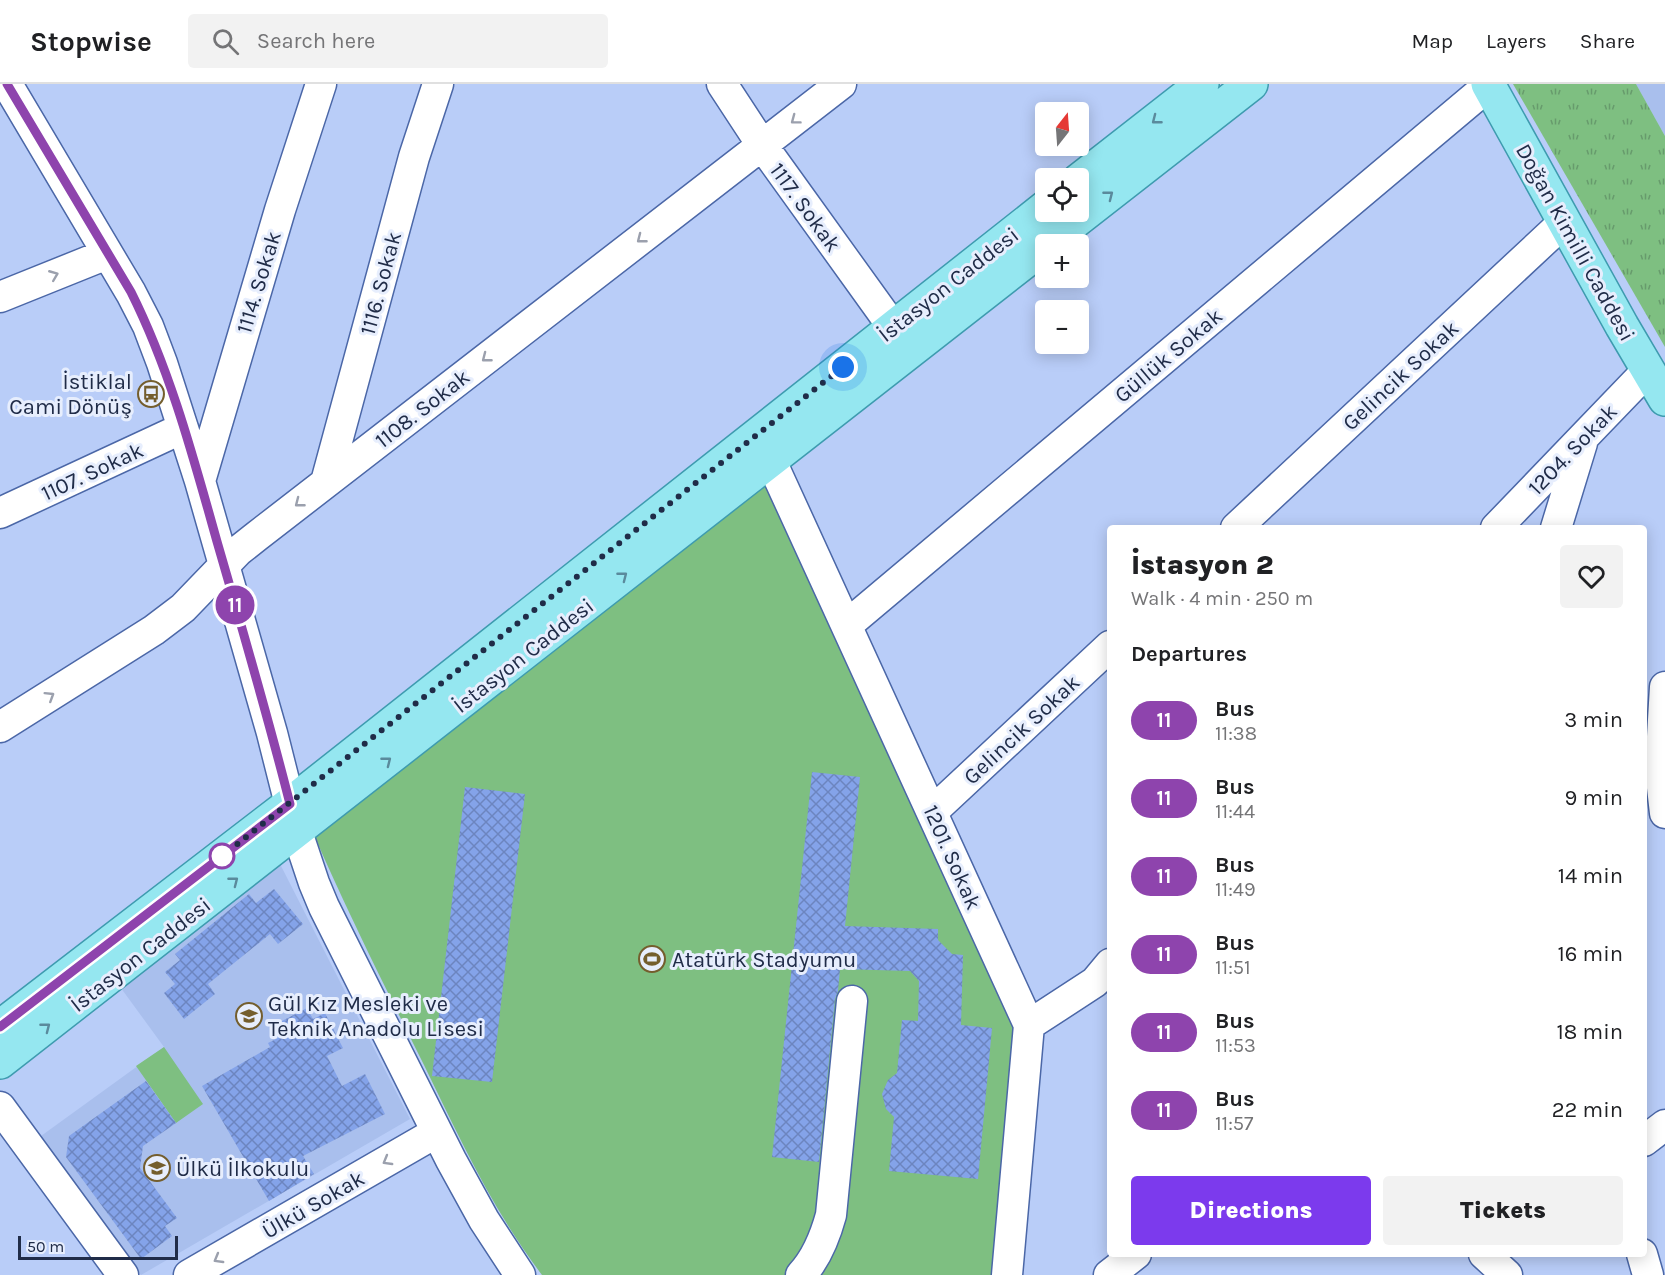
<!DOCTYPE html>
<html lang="en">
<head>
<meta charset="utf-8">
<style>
	body { margin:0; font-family:Karla,sans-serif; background:#f2f2f2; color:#202124; height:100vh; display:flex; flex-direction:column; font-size:22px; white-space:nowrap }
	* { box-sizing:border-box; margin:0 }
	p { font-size:20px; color:#757577 }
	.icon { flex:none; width:33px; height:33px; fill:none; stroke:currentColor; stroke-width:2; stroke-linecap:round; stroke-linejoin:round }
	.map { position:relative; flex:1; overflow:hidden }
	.panel { position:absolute; left:1107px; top:441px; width:540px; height:732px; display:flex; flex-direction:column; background:#fff; border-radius:6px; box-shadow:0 3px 15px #0003 }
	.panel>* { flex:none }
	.badge { padding:0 12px; border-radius:20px; font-size:21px; line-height:39px }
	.needle { width:39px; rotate:17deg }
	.tools { position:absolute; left:1035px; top:18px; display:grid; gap:12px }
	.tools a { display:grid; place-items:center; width:54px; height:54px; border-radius:6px; background:#fff; box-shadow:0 3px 15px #0003; font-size:30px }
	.scale { position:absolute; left:18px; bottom:15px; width:160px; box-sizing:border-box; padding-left:6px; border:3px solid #202c48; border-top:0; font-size:16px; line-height:21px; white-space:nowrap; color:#202c48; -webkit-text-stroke:4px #e7eefd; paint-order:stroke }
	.you { position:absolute; width:30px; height:30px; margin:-15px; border:4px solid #fff; border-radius:50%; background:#1a73e8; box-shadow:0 0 0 9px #1a73e833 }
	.map>.badge { position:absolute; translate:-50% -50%; box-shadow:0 0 0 3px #fff }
	h2 { padding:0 24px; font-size:22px; line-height:54px }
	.round { display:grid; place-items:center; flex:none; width:63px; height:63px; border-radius:6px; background:#f2f2f2 }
	.summary { display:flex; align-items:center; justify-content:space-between; height:102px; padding:0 24px }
	h1 { font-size:28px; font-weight:800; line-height:45px }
	.button { display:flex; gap:12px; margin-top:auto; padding:12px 24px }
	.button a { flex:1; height:69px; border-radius:6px; background:#7c3aed; color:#fff; font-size:24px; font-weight:800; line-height:69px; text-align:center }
	.button a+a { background:#f2f2f2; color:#202124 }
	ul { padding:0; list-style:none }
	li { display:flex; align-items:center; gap:18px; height:78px; padding:0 24px }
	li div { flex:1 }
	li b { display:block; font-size:22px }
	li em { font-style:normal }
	li .badge { min-width:66px; font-weight:700; text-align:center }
	header { display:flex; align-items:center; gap:36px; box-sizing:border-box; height:84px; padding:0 30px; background:#fff; border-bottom:2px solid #e0e0e0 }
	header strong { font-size:28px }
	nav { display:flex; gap:33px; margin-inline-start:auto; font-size:21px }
	.search { width:420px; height:54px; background:#f2f2f2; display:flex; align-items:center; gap:15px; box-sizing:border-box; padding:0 21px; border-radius:6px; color:#757577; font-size:22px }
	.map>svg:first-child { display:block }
	.built { fill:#a9bfed }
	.grass { fill:#7ebf81 }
	.park { fill:url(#park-tufts) }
	.building { fill:url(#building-cross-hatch) }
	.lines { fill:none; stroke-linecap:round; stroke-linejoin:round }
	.minor-casing { stroke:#4b67a7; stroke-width:33 }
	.major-casing { stroke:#3e9baf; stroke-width:36 }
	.minor { stroke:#fff; stroke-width:30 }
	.major { stroke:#95e7f0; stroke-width:33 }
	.oneway { stroke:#9ba0ad }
	.oneway2 { stroke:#5a8a9c }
	.line-casing { stroke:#fff; stroke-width:14 }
	.line { stroke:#8e44ad; stroke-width:9 }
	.walk { stroke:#202c48; stroke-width:6; stroke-dasharray:0 10.8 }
	.stop-dot { fill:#fff; stroke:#8e44ad; stroke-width:3 }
	.labels { text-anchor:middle; stroke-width:6; stroke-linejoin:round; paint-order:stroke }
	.street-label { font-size:22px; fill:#202c48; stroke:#e7eefd }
	.poi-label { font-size:22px; fill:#202c48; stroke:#e7eefd; text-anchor:start }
</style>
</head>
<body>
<header>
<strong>Stopwise</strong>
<div class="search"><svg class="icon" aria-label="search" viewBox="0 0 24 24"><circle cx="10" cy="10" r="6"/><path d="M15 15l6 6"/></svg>Search here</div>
<nav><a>Map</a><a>Layers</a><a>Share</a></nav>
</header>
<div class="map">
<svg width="1665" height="1191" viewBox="0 0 1665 1191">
	<defs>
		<pattern id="park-tufts" width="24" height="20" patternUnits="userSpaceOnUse" patternTransform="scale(1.5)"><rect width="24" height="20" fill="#7ebf81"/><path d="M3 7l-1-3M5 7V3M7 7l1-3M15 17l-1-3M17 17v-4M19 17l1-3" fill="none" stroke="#679b6c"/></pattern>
		<pattern id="building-cross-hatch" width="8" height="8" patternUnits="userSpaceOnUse" patternTransform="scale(1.5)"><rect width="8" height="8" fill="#84a3e9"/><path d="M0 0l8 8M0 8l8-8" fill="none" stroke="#6c85bf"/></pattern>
	</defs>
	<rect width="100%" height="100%" fill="#b9cdf8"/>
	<path class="built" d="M 1636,0 L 1665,0 L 1665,52 Z
		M 280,780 L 410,1035 L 141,1191 L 41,1052 L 164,963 L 118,900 Z"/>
	<path class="grass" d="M 766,396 L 1019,943 L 1000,1191 L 542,1191 C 493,1127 459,1053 424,981 C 386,905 348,829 314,751 Z
		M 164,963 L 203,1020 L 176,1039 L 136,982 Z"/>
	<path class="park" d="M 1513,0 L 1636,0 L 1665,52 L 1665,263 Z"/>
	<path class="building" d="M 812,688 L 860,693 L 845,842 L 938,845 L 938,856 L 952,870 L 963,871 L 961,941 L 992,944 L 978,1095 L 889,1087 L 894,1033 L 886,1025 L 882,1010 L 888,996 L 897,989 L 902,936 L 918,937 L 919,897 L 910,887 L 840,885 L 838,907 L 835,915 L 819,1078 L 772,1073 Z
		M 465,703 L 525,710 L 492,998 L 432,992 Z
		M 274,805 L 303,840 L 278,860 L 270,850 L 208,900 L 215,910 L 184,935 L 164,909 L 175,900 L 165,888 L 180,876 L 175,870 L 249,810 L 256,819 Z
		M 307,924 L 313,935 L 325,929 L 343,964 L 327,972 L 342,1002 L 365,990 L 385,1030 L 303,1072 L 314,1090 L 269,1117 L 202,1002 L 270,963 L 268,959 L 286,950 L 280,938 Z
		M 146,997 L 176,1039 L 143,1062 L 140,1084 L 177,1134 L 165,1142 L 172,1152 L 141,1175 L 66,1073 L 69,1052 Z"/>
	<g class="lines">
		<defs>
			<path id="minor" d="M 7,0 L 131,209 L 148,242 L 162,279 L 200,397 L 272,649 L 297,748 L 314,799 L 324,823 L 451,1076 L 484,1136 L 520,1191
				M 722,0 L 762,61 L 893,243
				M 0,213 L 107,170
				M 771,377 L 1029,941 L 1007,1191
				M 200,397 L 280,126 L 321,0
				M 326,398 L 414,73 L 438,0
				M 0,429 L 183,344
				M 1236,444 L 1564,138
				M 1496,444 L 1648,286
				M 1556,444 L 1582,359
				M 847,541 L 1488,2
				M 1665,603 L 1660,686 L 1665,729
				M 0,643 L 154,546 L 183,524 L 238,467 L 257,452 L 841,0
				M 932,728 L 1110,562
				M 1029,941 L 1095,898 L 1110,880
				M 0,1023 L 123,1191
				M 1644,1057 L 1665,1041
				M 1484,1170 L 1507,1191
				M 1642,1170 L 1648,1191
				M 189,1191 L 437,1048
				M 801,1191 C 817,1174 825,1153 831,1131 L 852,917
				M 1109,1191 L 1136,1170"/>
			<path id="major" d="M 1488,0 L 1622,242 L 1665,315
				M 1078,97 L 1202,0
				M 1046,160 L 1251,0
				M 0,943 L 290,720 L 1046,123
				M 0,978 L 1046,161"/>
		</defs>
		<use href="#minor" class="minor-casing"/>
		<use href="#major" class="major-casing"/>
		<use href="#minor" class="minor"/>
		<use href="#major" class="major"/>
	</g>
	<defs><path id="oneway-chevron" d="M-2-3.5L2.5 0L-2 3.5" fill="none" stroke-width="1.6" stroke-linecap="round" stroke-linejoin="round" transform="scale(1.5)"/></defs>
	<g class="oneway">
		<use href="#oneway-chevron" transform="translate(795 36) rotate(143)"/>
		<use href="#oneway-chevron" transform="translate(641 155) rotate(142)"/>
		<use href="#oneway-chevron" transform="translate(54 191) rotate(-22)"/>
		<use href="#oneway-chevron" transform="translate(486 274) rotate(142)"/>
		<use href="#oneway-chevron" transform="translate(299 419) rotate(142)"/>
		<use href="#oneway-chevron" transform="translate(50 612) rotate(-32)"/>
		<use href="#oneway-chevron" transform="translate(387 1077) rotate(150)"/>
		<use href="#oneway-chevron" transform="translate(218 1175) rotate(150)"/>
	</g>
	<g class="oneway2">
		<use href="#oneway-chevron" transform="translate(1156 36) rotate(142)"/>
		<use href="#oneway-chevron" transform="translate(1109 111) rotate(-38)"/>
		<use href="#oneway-chevron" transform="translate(623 492) rotate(-38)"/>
		<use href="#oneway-chevron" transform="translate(387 677) rotate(-38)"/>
		<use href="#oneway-chevron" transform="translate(234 797) rotate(-38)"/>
		<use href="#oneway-chevron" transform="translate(46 943) rotate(-38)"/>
	</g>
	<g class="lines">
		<defs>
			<path id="line" d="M 0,943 L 290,720 C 268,633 243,547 218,461 C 194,376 171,288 131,208 L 7,0"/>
		</defs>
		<use href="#line" class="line-casing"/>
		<use href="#line" class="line"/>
		<path class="walk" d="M 222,772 L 217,776 L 843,283"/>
	</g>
	<defs>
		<symbol id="bus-ring" viewBox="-11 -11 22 22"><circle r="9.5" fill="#e7eefd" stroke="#745e2d" stroke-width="1.5"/><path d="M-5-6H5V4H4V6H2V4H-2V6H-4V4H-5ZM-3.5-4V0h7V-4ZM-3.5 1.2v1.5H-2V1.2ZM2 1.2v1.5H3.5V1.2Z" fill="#745e2d"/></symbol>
		<symbol id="stadium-ring" viewBox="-11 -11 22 22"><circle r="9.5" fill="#e7eefd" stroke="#745e2d" stroke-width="1.5"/><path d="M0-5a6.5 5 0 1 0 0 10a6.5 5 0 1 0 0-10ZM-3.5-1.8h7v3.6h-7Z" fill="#745e2d"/></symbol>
		<symbol id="school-ring" viewBox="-11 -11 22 22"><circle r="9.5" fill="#e7eefd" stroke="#745e2d" stroke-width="1.5"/><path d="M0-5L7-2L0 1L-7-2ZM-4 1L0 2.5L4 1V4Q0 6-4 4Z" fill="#745e2d"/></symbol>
	</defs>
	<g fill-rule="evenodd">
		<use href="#bus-ring" x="136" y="295" width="30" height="30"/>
		<use href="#stadium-ring" x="637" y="860" width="30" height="30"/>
		<use href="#school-ring" x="234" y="917" width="30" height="30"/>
		<use href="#school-ring" x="142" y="1069" width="30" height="30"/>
	</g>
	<circle class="stop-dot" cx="222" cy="772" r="12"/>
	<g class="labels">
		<g class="street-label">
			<text transform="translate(806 123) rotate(54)" y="8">1117. Sokak</text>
			<text transform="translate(1576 158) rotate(61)" y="8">Doğan Kimilli Caddesi</text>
			<text transform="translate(258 198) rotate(-73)" y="8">1114. Sokak</text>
			<text transform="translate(380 199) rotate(-75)" y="8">1116. Sokak</text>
			<text transform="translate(948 200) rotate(-38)" y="8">İstasyon Caddesi</text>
			<text transform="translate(1168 271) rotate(-40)" y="8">Güllük Sokak</text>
			<text transform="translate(1400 291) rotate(-43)" y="8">Gelincik Sokak</text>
			<text transform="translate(422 324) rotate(-38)" y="8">1108. Sokak</text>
			<text transform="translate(1572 365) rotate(-46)" y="8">1204. Sokak</text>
			<text transform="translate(92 387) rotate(-25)" y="8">1107. Sokak</text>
			<text transform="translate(523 571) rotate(-38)" y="8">İstasyon Caddesi</text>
			<text transform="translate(1021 645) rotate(-43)" y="8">Gelincik Sokak</text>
			<text transform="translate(953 773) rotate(66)" y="8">1201. Sokak</text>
			<text transform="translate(140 870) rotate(-38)" y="8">İstasyon Caddesi</text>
			<text transform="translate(313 1120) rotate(-30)" y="8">Ülkü Sokak</text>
		</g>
		<g class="poi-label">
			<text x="132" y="305" text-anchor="end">İstiklal<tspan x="132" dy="25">Cami Dönüş</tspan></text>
			<text x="672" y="883">Atatürk Stadyumu</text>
			<text x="268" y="927">Gül Kız Mesleki ve<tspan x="268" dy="25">Teknik Anadolu Lisesi</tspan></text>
			<text x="176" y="1092">Ülkü İlkokulu</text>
		</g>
	</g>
</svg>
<div class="tools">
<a><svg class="needle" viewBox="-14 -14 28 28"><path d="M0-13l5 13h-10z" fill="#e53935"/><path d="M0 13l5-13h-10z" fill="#757577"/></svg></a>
<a><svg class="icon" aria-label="locate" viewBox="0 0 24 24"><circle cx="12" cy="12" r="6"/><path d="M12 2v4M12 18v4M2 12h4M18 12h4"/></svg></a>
<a>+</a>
<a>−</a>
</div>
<div class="scale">50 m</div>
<div class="you" style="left:843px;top:283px"></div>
<b class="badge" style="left:235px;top:521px;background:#8e44ad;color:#fff">11</b>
<section class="panel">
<div class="summary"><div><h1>İstasyon 2</h1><p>Walk · 4 min · 250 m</p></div><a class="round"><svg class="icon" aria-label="heart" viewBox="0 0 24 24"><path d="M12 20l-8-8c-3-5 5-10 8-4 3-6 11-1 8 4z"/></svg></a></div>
<h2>Departures</h2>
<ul>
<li><span class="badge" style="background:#8e44ad;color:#fff">11</span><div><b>Bus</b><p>11:38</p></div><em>3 min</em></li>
<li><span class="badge" style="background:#8e44ad;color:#fff">11</span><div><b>Bus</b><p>11:44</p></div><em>9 min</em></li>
<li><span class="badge" style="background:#8e44ad;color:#fff">11</span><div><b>Bus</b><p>11:49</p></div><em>14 min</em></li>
<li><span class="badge" style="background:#8e44ad;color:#fff">11</span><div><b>Bus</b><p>11:51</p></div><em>16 min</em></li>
<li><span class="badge" style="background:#8e44ad;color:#fff">11</span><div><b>Bus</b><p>11:53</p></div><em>18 min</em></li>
<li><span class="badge" style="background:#8e44ad;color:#fff">11</span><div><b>Bus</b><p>11:57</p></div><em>22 min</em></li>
</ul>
<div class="button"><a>Directions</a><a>Tickets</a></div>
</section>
</div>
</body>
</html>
